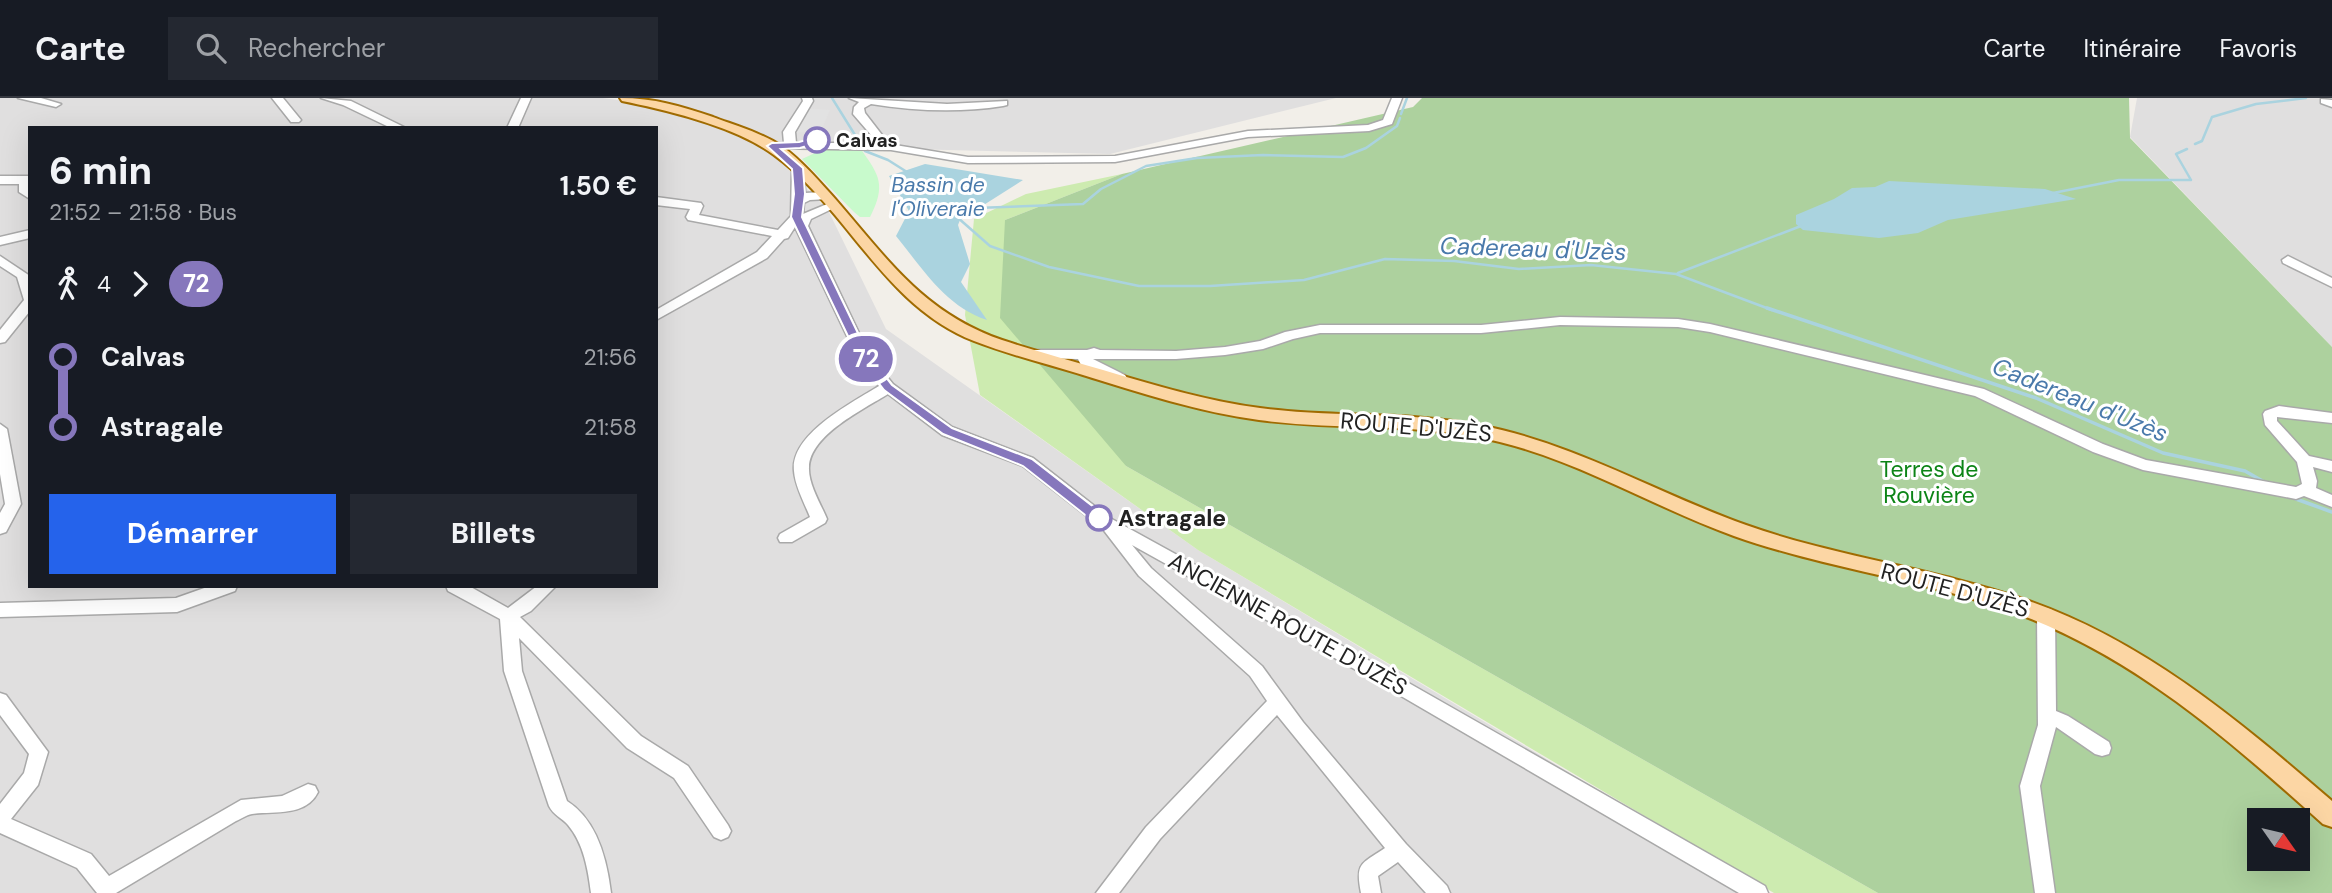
<!DOCTYPE html>
<html lang="fr">
<head>
<meta charset="utf-8">
<style>
	body { margin:0; font-family:"DM Sans",sans-serif; background:#242831; color:#f1f3f6; height:100vh; display:flex; flex-direction:column; font-size:26px; white-space:nowrap }
	* { box-sizing:border-box; margin:0 }
	p { font-size:23px; color:#9ea1a6 }
	.icon { flex:none; width:38px; height:38px; fill:none; stroke:currentColor; stroke-width:2; stroke-linecap:round; stroke-linejoin:round }
	.map { position:relative; flex:1; overflow:hidden }
	.panel { position:absolute; left:28px; top:28px; width:630px; height:462px; display:flex; flex-direction:column; background:#171b24; border-radius:0px; box-shadow:0 7px 28px #0002 }
	.panel>* { flex:none }
	.badge { padding:0 14px; border-radius:23px; font-size:24px; line-height:46px }
	.needle { width:46px; rotate:124deg }
	.tools { position:absolute; left:2247px; top:710px; display:grid; gap:14px }
	.tools a { display:grid; place-items:center; width:63px; height:63px; border-radius:0px; background:#171b24; box-shadow:0 7px 28px #0002; font-size:35px }
	.map>.badge { position:absolute; translate:-50% -50%; box-shadow:0 0 0 4px #fff }
	.legs { display:flex; align-items:center; gap:10px; height:77px; padding:0 21px; font-size:23px }
	.legs p { margin-inline-start:auto }
	.overview { display:flex; align-items:center; justify-content:space-between; height:119px; padding:0 21px }
	h1 { font-size:38px; font-weight:800; line-height:52px }
	.action { display:flex; gap:14px; margin-top:auto; padding:14px 21px }
	.action a { flex:1; height:80px; border-radius:0px; background:#2563eb; color:#fff; font-size:28px; font-weight:800; line-height:80px; text-align:center }
	.action a+a { background:#242831; color:#f1f3f6 }
	ul { padding:0 21px; list-style:none }
	li { display:flex; align-items:center; gap:24px; height:70px; font-size:26px }
	li i { display:grid; place-items:center; width:10px; height:100%; margin:0 9px; background:currentColor }
	li i::after { content:''; width:18px; height:18px; margin:-9px; border:5px solid; border-radius:50%; background:#171b24 }
	li p { margin-inline-start:auto }
	li:first-child i { background:linear-gradient(#0000 50%,currentColor 0) }
	li:last-child i { background:linear-gradient(currentColor 50%,#0000 0) }
	header { display:flex; align-items:center; gap:42px; box-sizing:border-box; height:98px; padding:0 35px; background:#171b24; border-bottom:2px solid #363941 }
	header strong { font-size:33px }
	nav { display:flex; gap:38px; margin-inline-start:auto; font-size:24px }
	.search { width:490px; height:63px; background:#242831; display:flex; align-items:center; gap:18px; box-sizing:border-box; padding:0 24px; border-radius:0px; color:#9ea1a6; font-size:26px }
	.map>svg:first-child { display:block }
	.residential { fill:#e0dfdf; fill-rule:evenodd }
	.grass { fill:#cdebb0 }
	.forest { fill:#add19e; fill-rule:evenodd }
	.park { fill:#c8facc }
	.parking { fill:#e2e2e2 }
	.water { fill:#aad3df }
	.lines { fill:none; stroke-linecap:round; stroke-linejoin:round }
	.stream-far1 { stroke:#aad3df; stroke-width:2.5 }
	.stream { stroke:#aad3df; stroke-width:3.5 }
	.minor-casing { stroke:#a9a9a9; stroke-width:3 }
	.major-casing { stroke:#a06b00; stroke-width:4 }
	.minor { fill:#fff; fill-rule:evenodd }
	.major { fill:#fcd6a4; fill-rule:evenodd }
	.line-1 { fill:#8677bc; stroke:#fff; stroke-width:2 }
	.stop-1-dot { fill:#fff; stroke:#8677bc; stroke-width:3.5 }
	.labels { text-anchor:middle; stroke-width:6; stroke-linejoin:round; paint-order:stroke }
	.far-stop-label { font-size:19px; font-weight:bold; fill:#222; stroke:#fff; text-anchor:start }
	.far-water-label { font-size:21px; font-style:italic; fill:#4a7aab; stroke:#fff }
	.street-label { font-size:23px; fill:#222; stroke:#fff }
	.park-label { font-size:23px; fill:#0c8416; stroke:#fff }
	.stop-label { font-size:23px; font-weight:bold; fill:#222; stroke:#fff; text-anchor:start }
	.water-label { font-size:24px; font-style:italic; fill:#4a7aab; stroke:#fff }
</style>
</head>
<body>
<header>
<strong>Carte</strong>
<div class="search"><svg class="icon" aria-label="search" viewBox="0 0 24 24"><circle cx="10" cy="10" r="6"/><path d="M15 15l6 6"/></svg>Rechercher</div>
<nav><a>Carte</a><a>Itinéraire</a><a>Favoris</a></nav>
</header>
<div class="map">
<svg width="2332" height="795" viewBox="0 0 2332 795">
	<rect width="100%" height="100%" fill="#f2efe9"/>
	<path class="residential" d="M 0,0 L 603,0 L 663,8 L 768,51 L 828,112 L 886,231 L 1198,452 L 1770,795 L 0,795 ZM 30,30 L 656,30 L 656,488 L 30,488 Z
		M 644,0 L 1336,0 L 1110,56 L 826,49 L 775,45 L 668,3 Z
		M 2137,0 L 2332,0 L 2332,249 L 2130,39 Z"/>
	<path class="grass" d="M 1122,76 L 1005,122 L 1126,368 L 1878,795 L 1774,795 L 1198,452 L 980,297 L 965,217 L 974,121 L 1026,96 Z"/>
	<path class="forest" d="M 1422,0 L 2129,0 L 2130,40 L 2332,249 L 2332,795 L 1878,795 L 1126,368 L 1000,220 L 1005,122 L 1122,76 L 1413,9 ZM 2259,723 L 2298,723 L 2298,761 L 2259,761 Z"/>
	<path class="park" d="M 828,49 L 860,50 C 880,78 886,87 870,119 L 860,119 L 854,114 L 802,61 Z"/>
	<path class="parking" d="M 804,10 L 830,12 L 820,35 L 789,34 Z"/>
	<path class="water" d="M 925,66 L 1023,82 L 960,122 L 958,127 L 970,166 L 961,184 L 987,222 C 945,208 923,171 896,138 L 909,113 L 889,78 Z
		M 1889,83 L 2045,91 L 2076,101 L 1948,122 L 1918,135 L 1879,140 L 1803,132 L 1796,126 L 1796,117 L 1834,101 L 1852,90 L 1875,89 Z"/>
	<g class="lines">
		<path class="stream-far1" d="M 832,0 L 865,53 L 888,62 L 907,74
			M 1401,16 L 1407,0
			M 2195,46 L 2202,43 L 2212,19 L 2256,6 L 2306,0
			M 2053,95 L 2119,82 L 2191,82 L 2176,56 L 2187,51
			M 976,110 L 1083,106 L 1101,91 L 1146,68 L 1197,60 L 1263,57 L 1343,59 L 1366,50 L 1397,28 L 1400,20
			M 957,119 L 990,148 L 1049,169 L 1139,188 L 1210,188 L 1304,182 L 1385,161 L 1454,163 L 1519,171 L 1591,167 L 1676,176 L 1772,212
			M 1678,175 L 1801,128"/>
		<path class="stream" d="M 1767,210 L 2036,300 L 2163,355 L 2245,373 L 2266,385
			M 2296,401 L 2332,414"/>
		<defs>
			<path id="minor" d="M 18,0 L 41,0 L 61,6 L 56,9 Z
				M 272,0 L 283,0 L 301,22 L 299,24 L 291,24 Z
				M 321,0 L 351,3 L 406,30 L 391,30 L 343,7 Z
				M 521,0 L 531,0 L 518,30 L 507,30 Z
				M 802,0 L 812,0 L 813,3 L 795,34 L 796,45 L 878,45 L 853,16 L 854,9 L 859,4 L 849,0 L 947,6 L 1007,3 L 1007,7 L 1003,8 C 959,15 915,13 871,6 L 864,10 L 865,15 L 889,46 L 968,59 L 1115,58 L 1248,33 L 1368,27 L 1383,22 L 1392,0 L 1402,0 L 1392,26 L 1369,33 L 1248,39 L 1115,64 L 968,65 L 891,52 L 768,50 L 768,46 L 784,45 L 783,34 L 803,3 Z
				M 2321,1 L 2332,2 L 2332,9 L 2321,5 Z
				M 798,66 L 804,70 L 805,95 L 824,94 L 830,98 L 828,101 L 810,102 L 804,105 L 803,116 L 832,104 L 838,108 L 811,121 L 808,128 L 869,256 L 893,286 L 952,329 L 1033,360 L 1110,420 L 1377,567 L 1765,788 L 1768,795 L 1739,795 L 1365,577 L 1132,447 L 1151,470 L 1262,568 L 1303,624 L 1406,746 L 1447,788 L 1450,795 L 1426,795 L 1398,764 L 1378,778 L 1381,795 L 1361,795 C 1355,765 1361,766 1385,750 L 1277,617 L 1160,741 L 1119,795 L 1096,795 L 1146,729 L 1267,603 L 1250,578 L 1139,478 L 1102,430 L 1023,368 L 942,337 L 888,296 C 864,311 810,337 809,369 C 808,386 821,406 827,421 L 825,425 L 792,444 L 780,444 L 778,440 L 780,436 L 810,419 C 804,404 795,388 794,373 C 790,336 853,304 879,288 L 856,257 L 795,129 L 788,140 L 784,141 L 767,160 L 656,222 L 656,212 L 757,154 L 772,138 L 688,122 L 686,119 L 690,111 L 656,107 L 656,99 L 701,105 L 703,108 L 699,117 L 778,132 L 791,118 L 792,70 Z
				M 0,78 L 30,78 L 30,101 L 19,94 L 19,86 L 0,86 Z
				M 30,132 L 30,140 L 0,147 L 0,139 Z
				M 0,158 L 30,178 L 30,213 L 5,244 L 0,245 L 0,232 L 24,202 L 17,179 L 0,168 Z
				M 2288,158 L 2332,180 L 2332,189 L 2283,165 L 2282,162 Z
				M 1560,219 L 1678,221 L 1710,226 L 1984,291 L 2103,346 L 2146,362 L 2296,389 L 2302,386 L 2297,364 L 2265,327 L 2263,316 L 2265,313 L 2279,308 L 2332,315 L 2332,325 L 2277,319 L 2277,323 L 2309,358 L 2332,363 L 2332,374 L 2313,369 L 2317,383 L 2316,390 L 2332,397 L 2332,409 L 2304,398 L 2296,401 L 2143,372 L 2093,354 L 1975,298 L 1710,234 L 1678,229 L 1560,227 L 1481,235 L 1320,235 L 1293,241 L 1263,251 L 1225,257 L 1176,261 L 1093,261 L 1125,277 L 1127,280 L 1120,285 L 1081,267 L 1078,261 L 1032,260 L 1025,256 L 1032,252 L 1087,252 L 1094,250 L 1100,252 L 1176,253 L 1225,249 L 1260,243 L 1285,234 L 1320,227 L 1481,227 Z
				M 0,326 L 7,331 L 21,406 L 6,434 L 0,436 L 0,415 L 5,406 L 0,376 Z
				M 210,488 L 237,488 L 235,493 L 177,514 L 0,519 L 0,505 L 176,500 Z
				M 446,488 L 469,488 L 508,510 L 537,488 L 556,488 L 531,513 L 520,519 L 641,638 L 688,668 L 728,727 L 731,733 L 728,739 L 721,742 L 714,739 L 674,680 L 627,650 L 519,540 L 522,573 L 567,703 C 597,722 607,761 611,795 L 591,795 C 588,772 584,746 568,727 C 562,720 553,717 549,708 L 504,573 L 500,521 L 448,493 Z
				M 2046,510 L 2052,512 L 2055,517 L 2056,613 L 2068,618 L 2109,644 L 2111,650 L 2109,656 L 2102,658 L 2095,656 L 2056,629 L 2040,688 L 2055,795 L 2035,795 L 2020,688 L 2038,627 L 2037,517 L 2040,512 Z
				M 0,595 L 6,597 L 48,654 L 38,687 L 11,721 L 91,756 L 109,778 L 241,702 L 282,698 L 308,686 L 315,688 L 318,694 C 306,719 273,713 252,716 C 246,717 241,721 236,723 L 116,795 L 97,795 L 77,770 L 0,735 L 0,706 L 24,675 L 29,656 L 0,617 Z"/>
			<path id="major" d="M 620,0 C 654,0 681,8 713,19 C 737,28 762,35 783,49 C 803,64 820,84 837,103 C 888,162 924,215 1002,242 C 1035,253 1069,262 1103,272 C 1154,287 1206,303 1260,310 C 1333,320 1407,313 1479,327 C 1574,345 1656,395 1746,427 C 1836,459 1932,470 2023,501 C 2142,541 2238,622 2332,703 L 2332,729 L 2323,726 C 2228,641 2132,556 2010,513 C 1920,481 1824,470 1734,438 C 1648,407 1569,356 1477,339 C 1405,325 1331,332 1259,322 C 1199,314 1141,295 1083,277 C 1047,266 1010,257 974,243 C 883,207 849,112 774,57 C 737,29 667,12 622,3 Z"/>
		</defs>
		<use href="#minor" class="minor-casing"/>
		<use href="#major" class="major-casing"/>
		<use href="#minor" class="minor"/>
		<use href="#major" class="major"/>
	</g>
	<path class="line-1" d="M 817,39 L 821,42 L 820,44 L 800,50 L 781,51 L 803,70 L 805,96 L 802,119 L 868,256 L 892,287 L 952,330 L 1032,361 L 1104,417 L 1104,424 L 1094,424 L 1023,368 L 943,336 L 884,292 L 857,257 L 791,119 L 794,96 L 792,71 L 767,48 L 772,45 L 799,44 Z"/>
	<g class="stop-1-dot">
		<circle cx="817" cy="42" r="12"/>
		<circle cx="1099" cy="420" r="12"/>
	</g>
	<g class="labels">
		<g class="far-stop-label">
			<text x="836" y="49">Calvas</text>
		</g>
		<g class="far-water-label">
			<text x="938" y="94">Bassin de<tspan x="938" dy="24">l'Oliveraie</tspan></text>
		</g>
		<g class="street-label">
			<text transform="translate(1416 329) rotate(5)" y="8">ROUTE D'UZÈS</text>
			<text transform="translate(1955 492) rotate(15)" y="8">ROUTE D'UZÈS</text>
			<text transform="translate(1288 526) rotate(29)" y="8">ANCIENNE ROUTE D'UZÈS</text>
		</g>
		<g class="park-label">
			<text x="1929" y="379">Terres de<tspan x="1929" dy="26">Rouvière</tspan></text>
		</g>
		<g class="stop-label">
			<text x="1118" y="428">Astragale</text>
		</g>
		<g class="water-label">
			<text transform="translate(1533 151) rotate(2)" y="8">Cadereau d'Uzès</text>
			<text transform="translate(2080 302) rotate(22)" y="8">Cadereau d'Uzès</text>
		</g>
	</g>
</svg>
<div class="tools">
<a><svg class="needle" viewBox="-14 -14 28 28"><path d="M0-13l5 13h-10z" fill="#e53935"/><path d="M0 13l5-13h-10z" fill="#9ea1a6"/></svg></a>
</div>
<b class="badge" style="left:866px;top:261px;background:#8677bc;color:#fff">72</b>
<section class="panel">
<div class="overview"><div><h1>6 min</h1><p>21:52 – 21:58 · Bus</p></div><b>1.50 €</b></div>
<div class="legs"><svg class="icon" aria-label="walk" viewBox="0 0 24 24"><circle cx="13" cy="4" r="2"/><path d="M13 8l-2 6 4 7M11 14l-3 7M7 12l3-4h3l4 4"/></svg>4<svg class="icon" aria-label="forward" viewBox="0 0 24 24"><path d="M9 5l7 7-7 7"/></svg><b class="badge" style="background:#8677bc;color:#fff">72</b></div>
<ul>
<li><i style="color:#8677bc"></i><b>Calvas</b><p>21:56</p></li>
<li><i style="color:#8677bc"></i><b>Astragale</b><p>21:58</p></li>
</ul>
<div class="action"><a>Démarrer</a><a>Billets</a></div>
</section>
</div>
</body>
</html>
